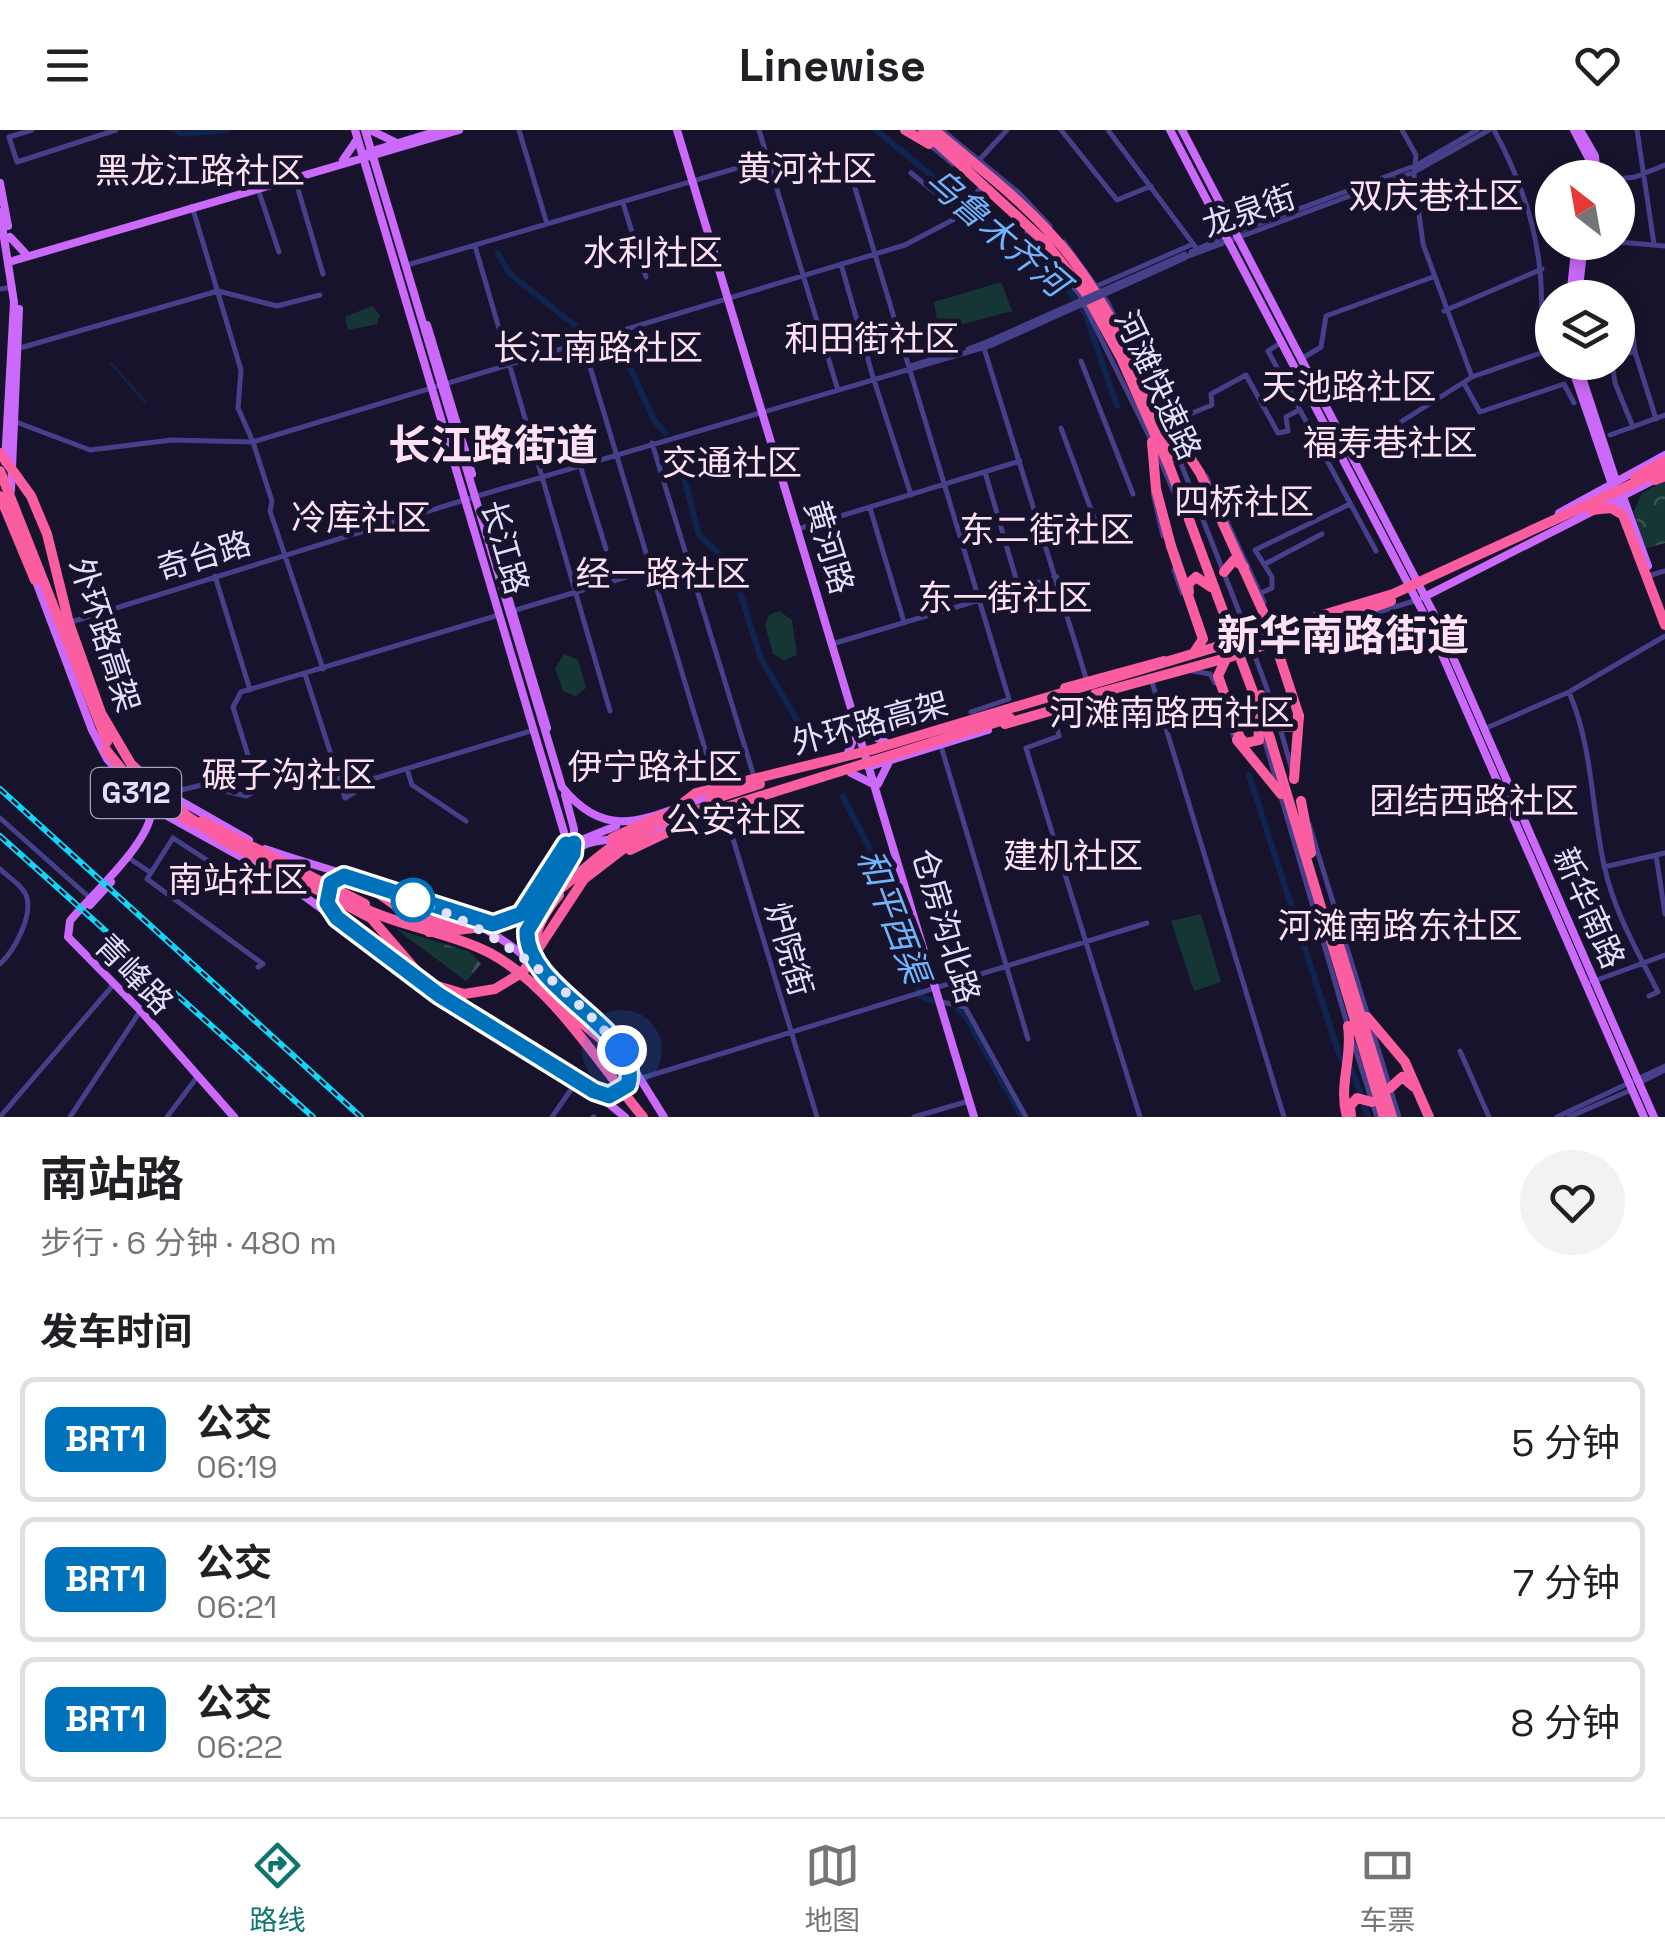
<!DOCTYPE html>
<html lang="zh">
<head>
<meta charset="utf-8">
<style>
	body { margin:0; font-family:"Space Grotesk","Noto Sans SC",sans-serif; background:#f2f2f2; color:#202124; height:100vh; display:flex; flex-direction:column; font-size:38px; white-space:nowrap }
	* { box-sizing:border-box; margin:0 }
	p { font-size:32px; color:#757577 }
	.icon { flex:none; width:55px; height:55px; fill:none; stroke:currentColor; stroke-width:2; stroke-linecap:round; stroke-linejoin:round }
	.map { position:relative; height:987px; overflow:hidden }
	.sheet { display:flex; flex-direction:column; background:#fff; flex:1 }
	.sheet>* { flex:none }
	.badge { padding:0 20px; border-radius:15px; font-size:35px; line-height:65px }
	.needle { width:65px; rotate:329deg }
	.fabs { position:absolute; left:1535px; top:30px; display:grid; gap:20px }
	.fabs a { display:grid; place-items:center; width:100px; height:100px; border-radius:50%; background:#fff; box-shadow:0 5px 15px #0003; font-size:50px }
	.you { position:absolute; width:50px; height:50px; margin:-25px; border:8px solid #fff; border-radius:50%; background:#1a73e8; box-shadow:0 0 0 15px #1a73e833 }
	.map>.badge { position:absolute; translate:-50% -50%; box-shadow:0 0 0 5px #fff }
	h2 { padding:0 40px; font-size:38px; line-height:90px }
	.round { display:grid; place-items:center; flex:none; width:105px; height:105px; border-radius:52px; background:#f2f2f2 }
	.summary { display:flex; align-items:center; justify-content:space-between; height:170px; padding:0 40px }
	h1 { font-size:48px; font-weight:700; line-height:75px }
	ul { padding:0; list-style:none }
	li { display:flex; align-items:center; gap:30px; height:125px; margin:0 20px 15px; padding:0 20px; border:5px solid #e0e0e0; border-radius:15px }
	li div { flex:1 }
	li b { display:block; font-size:38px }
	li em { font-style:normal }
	li .badge { min-width:110px; font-weight:700; text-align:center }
	header { display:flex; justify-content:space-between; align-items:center; height:130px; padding:0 40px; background:#fff; font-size:45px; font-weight:700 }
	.tabs { display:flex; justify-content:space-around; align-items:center; height:140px; border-top:2px solid #e0e0e0; background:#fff; font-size:28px; color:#757577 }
	.tabs a { display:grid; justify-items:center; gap:5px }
	.tabs .selected { color:#0f766e }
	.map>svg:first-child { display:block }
	.grass { fill:#163636 }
	.forest { fill:url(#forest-firs) }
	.park { fill:url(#park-crowns) }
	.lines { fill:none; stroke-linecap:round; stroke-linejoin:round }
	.stream { stroke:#0f244f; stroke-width:2.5 }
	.river { stroke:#0f244f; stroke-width:6 }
	.minor { stroke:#463f8a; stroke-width:5 }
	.major { stroke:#cb6afa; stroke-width:8 }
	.highway { stroke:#fa5ea1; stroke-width:10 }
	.rail-casing { stroke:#11d6f8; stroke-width:6 }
	.rail { stroke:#18132c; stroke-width:2.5; stroke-dasharray:8; stroke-linecap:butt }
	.minor-bridge { stroke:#463f8a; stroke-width:5 }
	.major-bridge { stroke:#cb6afa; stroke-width:8 }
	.highway-bridge { stroke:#fa5ea1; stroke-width:10 }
	.line-casing { stroke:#fff; stroke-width:22 }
	.line { stroke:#0072bc; stroke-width:15 }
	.walk { stroke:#e4dffe; stroke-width:10; stroke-dasharray:0 18 }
	.stop-dot { fill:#fff; stroke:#0072bc; stroke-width:5 }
	.labels { text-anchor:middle; stroke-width:10; stroke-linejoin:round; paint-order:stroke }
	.shield { fill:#18132c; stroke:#a7a2bf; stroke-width:2.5 }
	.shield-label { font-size:30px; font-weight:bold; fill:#e4dffe }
	.street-label { font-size:32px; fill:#e4dffe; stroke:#18132c }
	.neighbourhood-label { font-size:35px; fill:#fee1f2; stroke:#18132c }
	.water-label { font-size:35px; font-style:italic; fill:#70b4fb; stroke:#18132c }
	.district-label { font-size:42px; font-weight:bold; fill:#fee1f2; stroke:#18132c }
</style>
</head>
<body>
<header><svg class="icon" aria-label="menu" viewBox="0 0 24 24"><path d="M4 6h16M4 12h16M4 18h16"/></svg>Linewise<svg class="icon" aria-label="heart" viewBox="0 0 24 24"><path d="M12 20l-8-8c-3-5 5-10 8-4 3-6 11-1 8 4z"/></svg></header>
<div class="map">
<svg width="1665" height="987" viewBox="0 0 1665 987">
	<defs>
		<pattern id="forest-firs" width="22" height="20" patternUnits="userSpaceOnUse" patternTransform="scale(2.5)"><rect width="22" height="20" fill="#163636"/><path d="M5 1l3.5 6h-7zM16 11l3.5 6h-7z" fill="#385354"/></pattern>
		<pattern id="park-crowns" width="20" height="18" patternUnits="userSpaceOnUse" patternTransform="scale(2.5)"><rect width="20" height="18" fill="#163636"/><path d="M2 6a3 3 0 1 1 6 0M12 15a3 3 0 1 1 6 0" fill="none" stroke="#385354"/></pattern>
	</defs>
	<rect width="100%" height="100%" fill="#18132c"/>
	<path class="grass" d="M 1001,152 L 1012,181 L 948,198 L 937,190 L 934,172 Z
		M 372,176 L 380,185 L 377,194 L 348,200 L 345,187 Z
		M 779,481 L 792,490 L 797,525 L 784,530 L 773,524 L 765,495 L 769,485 Z
		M 564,524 L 578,530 L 586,558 L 576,566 L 563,561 L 555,538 Z
		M 1201,784 L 1221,852 L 1194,861 L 1171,791 Z"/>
	<path class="forest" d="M 396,799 L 470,822 L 481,834 L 466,851 Z"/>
	<path class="park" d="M 1665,351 L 1665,413 L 1645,419 L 1634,381 L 1642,363 Z"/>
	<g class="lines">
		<path class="stream" d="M 111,233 L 146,273"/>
		<path class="river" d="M 175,0 L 182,4 L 227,0
			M 876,0 L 1064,154 L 1085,183 L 1117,276
			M 498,124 L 510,144 L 587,205
			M 600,214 L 629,235 L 654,290 L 665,303
			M 676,317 L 699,405 L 732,437 L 761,529 L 818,626
			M 1249,645 L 1340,927 L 1351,938 L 1360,962
			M 843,667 L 881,740 L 920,866 L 941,874
			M 954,875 L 966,887 L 1022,987
			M 1363,971 L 1368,987"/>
		<path class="minor" d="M 32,0 L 9,7 L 17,32 L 116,0
			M 519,0 L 547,94
			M 759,0 L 837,257
			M 942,0 L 1019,63 L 1050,96
			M 1061,0 L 1117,70 L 1151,56
			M 1108,0 L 1197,119
			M 1402,0 L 1416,25 L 1414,46 L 1423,114 L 1472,247
			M 1494,0 C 1527,61 1545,122 1541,191
			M 1637,0 L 1654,114
			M 930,15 L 953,34
			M 980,29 L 1007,0
			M 911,43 L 990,107
			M 852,48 L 1009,569 L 971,582
			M 295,49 L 323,144
			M 1618,49 L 1635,47 L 1665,35
			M 258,59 L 279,122
			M 623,73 L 646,147
			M 192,76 L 241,240 L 238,278 L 253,312
			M 1027,102 L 1079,164 L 1151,310
			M 1237,102 L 1417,35 L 1477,0
			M 1064,112 L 1108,173 L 1162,284
			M 1618,112 L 1665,116
			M 475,116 L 610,581
			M 1191,122 L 1226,106
			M 1186,127 L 1414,42 L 1489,0
			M 841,134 L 873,247
			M 407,135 L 768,29
			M 1097,156 L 1193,114
			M 0,159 L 13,157
			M 1444,181 L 1542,139
			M 1633,206 L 1635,222
			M 582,210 L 717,659
			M 1282,212 L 1268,221 L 1376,421
			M 20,218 L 218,161 L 277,176 L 320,165
			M 984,218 L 1087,551
			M 968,219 L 989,211
			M 1618,224 L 1635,222 L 1656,289
			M 1301,229 L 1321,217 L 1326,186 L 1433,147
			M 1081,231 L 1133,364
			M 1612,232 L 1615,253 L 1633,297
			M 911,236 L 943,226
			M 874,250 L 911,365
			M 1465,255 L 1480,282 L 1564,254 L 1574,273
			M 16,292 L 90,320 L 172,310 L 252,312
			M 1170,292 L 1212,275 L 1211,264 L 1246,245 L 1278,303 L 1288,301 L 1286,287 L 1299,280
			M 1061,298 L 1096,393
			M 1169,303 L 1249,507
			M 1610,305 L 1665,285
			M 652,313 L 755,650
			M 1156,320 L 1175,365
			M 1350,324 L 1472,247 L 1552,219
			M 580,335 L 606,419
			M 985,342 L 1019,459
			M 1206,346 L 1264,472
			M 1153,363 L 1163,406
			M 870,378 L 904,492
			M 798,399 L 1020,331
			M 1265,434 L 1322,404
			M 1174,440 L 1182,463
			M 1651,445 L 1665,441
			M 215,446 L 250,560
			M 1261,463 L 1272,458 L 1272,447 L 1255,420 L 1350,374
			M 509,482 L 650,440
			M 71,492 L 474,367 L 992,215
			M 1337,495 L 1417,470
			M 832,514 L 1057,447
			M 1252,518 L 1274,578
			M 323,539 L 270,381 L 272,371 L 253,312 L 905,115 L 960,86 L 981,57
			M 1193,541 L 1210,544 L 1215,553
			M 305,544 L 345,668 L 355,662 L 356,654 L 534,600
			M 1152,552 L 1284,987
			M 1569,562 C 1593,618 1591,676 1604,735 C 1614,782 1637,820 1658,862 L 1649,866
			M 1224,578 L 1235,610
			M 1053,583 L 1059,606 L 1026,618 L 1140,987
			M 1280,598 L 1292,640
			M 1484,599 L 1569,562 L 1665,506
			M 1263,605 L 1348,897
			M 941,616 L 1028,909
			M 407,639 L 412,655 L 466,691
			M 168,663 L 202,655 L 246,666 L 252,663 L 251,635 L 233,577 L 241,562 L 499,485
			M 724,679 L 817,987
			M 0,688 L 90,768
			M 1309,694 L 1399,987
			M 1656,725 L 1665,784
			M 129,728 L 151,743
			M 1604,737 L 1665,723
			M 0,739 C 8,747 25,757 27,768 C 32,788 14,821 0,834
			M 258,837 L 263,834 L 147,749 L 173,708 L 262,766
			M 1586,854 L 1665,825
			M 942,872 L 965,877 L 1026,987
			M 1353,912 L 1377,987
			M 1460,921 L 1489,987
			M 642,948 L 1147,793
			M 1639,953 L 1665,940
			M 0,987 L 114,854
			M 70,987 L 143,877
			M 167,987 L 198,946
			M 552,987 L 577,951
			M 593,987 L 594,987
			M 914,987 L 969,971
			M 1557,987 L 1665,936
			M 1569,987 L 1631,960"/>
		<path class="major" d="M 355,0 L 566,709 L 563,722 L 524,780
			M 365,0 L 562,657 C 610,717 653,684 713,665
			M 370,0 L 395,12
			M 677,0 L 974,987
			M 1170,0 L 1426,488 L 1644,987
			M 1182,0 L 1434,484 L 1654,987
			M 1574,0 L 1589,29 L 1590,48
			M 1580,0 L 1595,26 L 1597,48
			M 369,22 L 441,0
			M 343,30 L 356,11
			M 0,53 L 8,96
			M 0,82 L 14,172 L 5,332
			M 10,107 L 25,123
			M 9,132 L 459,0
			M 1570,168 L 1576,112
			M 1578,168 L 1584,112
			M 427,195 L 472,344
			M 1570,232 L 1622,384
			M 1577,232 L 1616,351
			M 11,360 L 19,179
			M 1622,364 L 1648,436
			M 1559,383 L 1665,325
			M 484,386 L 547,598
			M 34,446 L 92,600 L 107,629 L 151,677 L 281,749 L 439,865 L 594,961 L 609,965
			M 1424,467 L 1656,349
			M 861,600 L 887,613
			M 847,625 L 857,601
			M 868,637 L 988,600
			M 851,643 L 873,654
			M 878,654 L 889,632
			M 170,665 L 249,710
			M 565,665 L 574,699 L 573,724
			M 151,677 C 156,708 89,767 70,791 L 68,807 L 140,880 L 234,987
			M 648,702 L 677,694
			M 614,709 C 604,710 591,711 582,716 C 562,728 528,791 527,814 C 542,870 622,888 631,947
			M 574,713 L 616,696
			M 265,719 C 351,749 463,770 531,832
			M 90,775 L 111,752
			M 631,934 L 664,987
			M 597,964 L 625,987"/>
		<path class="highway" d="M 905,0 L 929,14
			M 923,0 L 1045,112 L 1085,162 L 1121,228 L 1170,338 L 1270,608 L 1384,987
			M 934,0 C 977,36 1022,70 1059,113 C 1112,174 1143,254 1174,328
			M 1162,285 L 1200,343 L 1265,486 L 1277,494
			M 1152,312 L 1156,359 L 1171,416
			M 1655,350 L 1665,346
			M 0,366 L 35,450
			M 1224,442 L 1234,430 L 1244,437
			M 1189,462 L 1188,454 L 1196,447 L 1211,457
			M 1261,565 L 1284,597 L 1294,597 L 1297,588
			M 1005,594 L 1105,565
			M 1240,608 L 1246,613 L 1259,610 L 1258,590
			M 1237,610 L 1281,664
			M 106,620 L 132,652 L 192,693
			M 1294,649 L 1299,586
			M 1301,671 L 1311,723
			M 202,691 L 365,774
			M 357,748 L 413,788 L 459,796
			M 359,776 C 401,797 449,802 490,823 C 553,857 598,933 643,987
			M 1331,789 L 1392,987
			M 551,867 L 627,931
			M 1367,887 L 1405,932 L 1429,987
			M 1390,958 L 1402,947 L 1414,957
			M 1351,986 L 1350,976 L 1357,968 L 1372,972
			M 1347,987 C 1338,955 1353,928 1348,896"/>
		<defs>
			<path id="rail" d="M 0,659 L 361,987
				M 0,706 L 313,987"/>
		</defs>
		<use href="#rail" class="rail-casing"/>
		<use href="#rail" class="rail"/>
		<path class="minor-bridge" d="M 989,211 L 1185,124
			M 992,215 L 1185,128"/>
		<path class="major-bridge" d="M 327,773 L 328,758 L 340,746
			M 609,965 L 625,959 L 631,947"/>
		<path class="highway-bridge" d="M 0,323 L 31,366 L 47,404 L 69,493 L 101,583 L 131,634 L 187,686 L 226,712 L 371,788 L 427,853 L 464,864 L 495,859 L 523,842 L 584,749 L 696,663 L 871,620 L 1393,464 L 1665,339
			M 0,341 L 107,612
			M 1635,347 L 1665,331
			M 1591,380 L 1611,378 L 1623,385 L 1665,495
			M 1171,416 L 1203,509 L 1195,521
			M 1286,509 L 1278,522 L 1299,586
			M 1225,531 L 1218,546 L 1240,608
			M 1065,558 L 1164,531
			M 1095,564 L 1230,527 L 1391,471
			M 710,670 L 760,654
			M 662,692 L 717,674
			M 612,708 L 660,686
			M 630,720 L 710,682 L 1010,588
			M 429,802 C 455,800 483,799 508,790 C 556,773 588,728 632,704
			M 540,851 C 527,818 536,792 559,765"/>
	</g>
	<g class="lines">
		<defs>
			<path id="line" d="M 566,714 L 521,784 L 493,794 L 344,746 L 331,753 L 327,773 L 337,788 L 439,865 L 594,961 L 609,966 L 628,955 C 644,899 525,862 527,801 L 573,724 L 574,713"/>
		</defs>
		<use href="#line" class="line-casing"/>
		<use href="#line" class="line"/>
		<path class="walk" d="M 413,770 C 498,799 563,853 622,920"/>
	</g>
	<circle class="stop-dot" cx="413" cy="770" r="20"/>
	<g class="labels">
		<rect class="shield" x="91" y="638" width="90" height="50" rx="8"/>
		<g class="shield-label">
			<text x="136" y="673">G312</text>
		</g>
		<g class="street-label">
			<text transform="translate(1249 81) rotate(-19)" y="11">龙泉街</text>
			<text transform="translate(1158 255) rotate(65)" y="11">河滩快速路</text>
			<text transform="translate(505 417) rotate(74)" y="11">长江路</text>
			<text transform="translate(829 417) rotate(73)" y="11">黄河路</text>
			<text transform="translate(204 426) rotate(-17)" y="11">奇台路</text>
			<text transform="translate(105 505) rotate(72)" y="11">外环路高架</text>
			<text transform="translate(870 593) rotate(-15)" y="11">外环路高架</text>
			<text transform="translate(1589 778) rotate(66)" y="11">新华南路</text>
			<text transform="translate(946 796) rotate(73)" y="11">仓房沟北路</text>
			<text transform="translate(789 819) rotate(74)" y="11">炉院街</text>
			<text transform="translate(134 844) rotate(46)" y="11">青峰路</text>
		</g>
		<g class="neighbourhood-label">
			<text x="807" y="51">黄河社区</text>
			<text x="200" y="53">黑龙江路社区</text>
			<text x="1436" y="78">双庆巷社区</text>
			<text x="653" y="135">水利社区</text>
			<text x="872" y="221">和田街社区</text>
			<text x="598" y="230">长江南路社区</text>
			<text x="1349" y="269">天池路社区</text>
			<text x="1390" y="325">福寿巷社区</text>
			<text x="732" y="345">交通社区</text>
			<text x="1244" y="384">四桥社区</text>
			<text x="361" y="400">冷库社区</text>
			<text x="1047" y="412">东二街社区</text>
			<text x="663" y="456">经一路社区</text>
			<text x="1005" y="480">东一街社区</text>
			<text x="1172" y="595">河滩南路西社区</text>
			<text x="655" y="649">伊宁路社区</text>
			<text x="289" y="657">碾子沟社区</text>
			<text x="1474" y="683">团结西路社区</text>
			<text x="736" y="702">公安社区</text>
			<text x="1073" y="738">建机社区</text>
			<text x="238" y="762">南站社区</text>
			<text x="1400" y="808">河滩南路东社区</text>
		</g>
		<g class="water-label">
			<text transform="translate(997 102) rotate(41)" y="12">乌鲁木齐河</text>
			<text transform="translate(893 786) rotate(69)" y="12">和平西渠</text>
		</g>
		<g class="district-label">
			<text x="493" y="330">长江路街道</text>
			<text x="1343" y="520">新华南路街道</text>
		</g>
	</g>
</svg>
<div class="fabs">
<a><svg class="needle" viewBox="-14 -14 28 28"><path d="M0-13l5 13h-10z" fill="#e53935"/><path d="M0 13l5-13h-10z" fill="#757577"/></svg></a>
<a><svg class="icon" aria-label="layers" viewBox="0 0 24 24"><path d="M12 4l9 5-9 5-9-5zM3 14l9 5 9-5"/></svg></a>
</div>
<div class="you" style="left:622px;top:920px"></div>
</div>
<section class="sheet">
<div class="summary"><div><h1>南站路</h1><p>步行 · 6 分钟 · 480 m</p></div><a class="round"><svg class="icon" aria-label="heart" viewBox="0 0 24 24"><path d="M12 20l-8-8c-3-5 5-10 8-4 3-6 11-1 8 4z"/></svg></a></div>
<h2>发车时间</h2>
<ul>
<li><span class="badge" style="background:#0072bc;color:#fff">BRT1</span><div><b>公交</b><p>06:19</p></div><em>5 分钟</em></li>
<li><span class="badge" style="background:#0072bc;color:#fff">BRT1</span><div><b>公交</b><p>06:21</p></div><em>7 分钟</em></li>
<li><span class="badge" style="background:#0072bc;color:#fff">BRT1</span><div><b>公交</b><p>06:22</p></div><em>8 分钟</em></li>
</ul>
</section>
<nav class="tabs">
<a class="selected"><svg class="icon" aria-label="directions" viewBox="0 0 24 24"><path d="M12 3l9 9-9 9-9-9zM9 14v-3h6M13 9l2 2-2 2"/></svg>路线</a>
<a><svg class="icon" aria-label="map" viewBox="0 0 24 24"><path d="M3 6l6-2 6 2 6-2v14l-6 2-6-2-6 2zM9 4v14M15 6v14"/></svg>地图</a>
<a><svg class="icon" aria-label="tickets" viewBox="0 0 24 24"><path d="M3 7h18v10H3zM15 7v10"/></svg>车票</a>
</nav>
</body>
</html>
